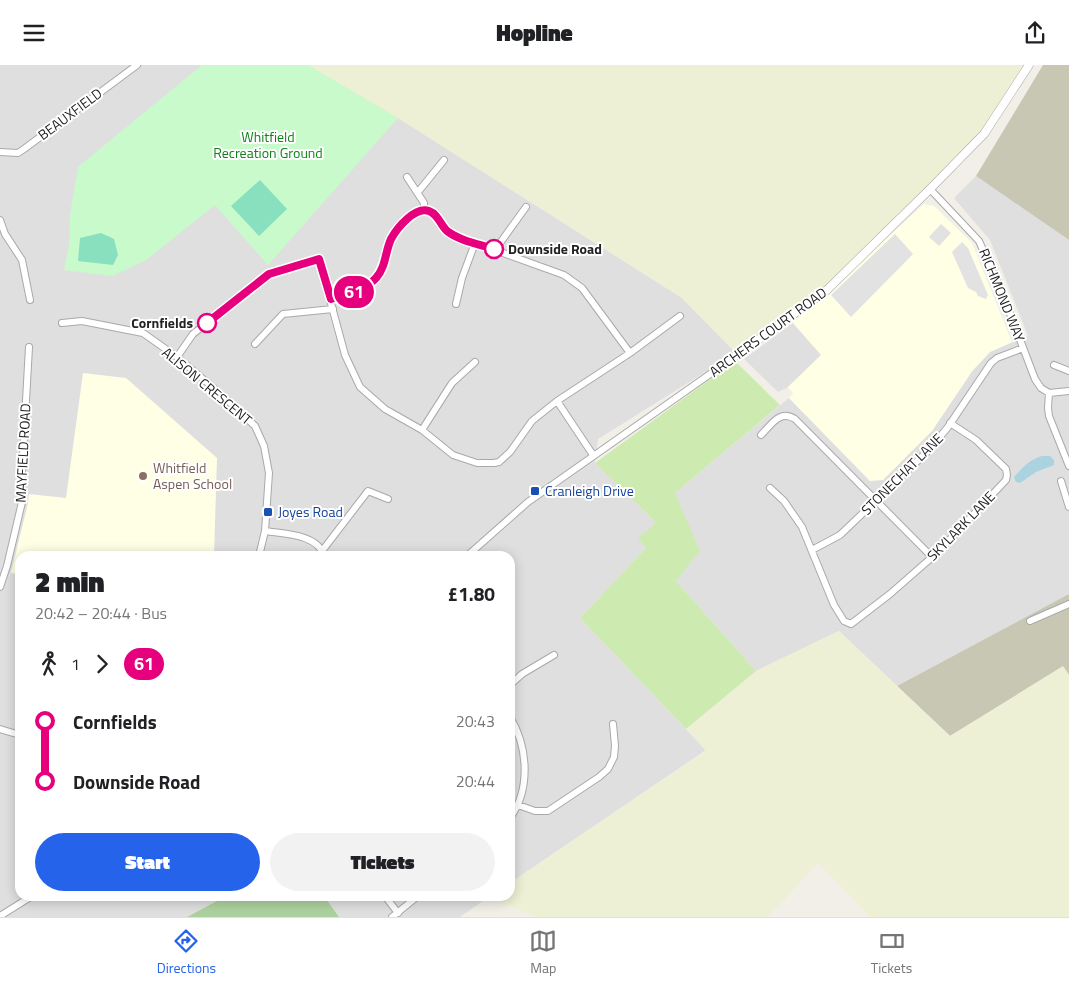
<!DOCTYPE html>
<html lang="en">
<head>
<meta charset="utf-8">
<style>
	body { margin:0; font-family:"Titillium Web",sans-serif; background:#f2f2f2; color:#202124; height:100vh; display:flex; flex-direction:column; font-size:19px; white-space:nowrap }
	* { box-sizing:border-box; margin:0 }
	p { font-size:16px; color:#757577 }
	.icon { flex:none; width:28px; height:28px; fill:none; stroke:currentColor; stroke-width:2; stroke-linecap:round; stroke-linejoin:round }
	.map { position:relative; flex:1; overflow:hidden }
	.panel { position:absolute; left:15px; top:486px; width:500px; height:350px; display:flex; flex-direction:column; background:#fff; border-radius:15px; box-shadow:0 2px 12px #0003 }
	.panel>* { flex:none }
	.badge { padding:0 10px; border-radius:16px; font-size:18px; line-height:32px }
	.map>.badge { position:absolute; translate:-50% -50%; box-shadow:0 0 0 2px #fff }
	.legs { display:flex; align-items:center; gap:8px; height:55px; padding:0 20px; font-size:16px }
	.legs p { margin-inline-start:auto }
	.head { display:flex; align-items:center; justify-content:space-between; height:85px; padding:0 20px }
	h1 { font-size:28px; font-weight:800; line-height:38px }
	.button { display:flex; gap:10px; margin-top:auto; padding:10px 20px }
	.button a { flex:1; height:58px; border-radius:30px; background:#2563eb; color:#fff; font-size:20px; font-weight:800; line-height:58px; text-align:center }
	.button a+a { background:#f2f2f2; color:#202124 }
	ul { padding:0 20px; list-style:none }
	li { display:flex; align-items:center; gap:18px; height:60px; font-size:19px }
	li i { display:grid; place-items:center; width:8px; height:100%; margin:0 6px; background:currentColor }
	li i::after { content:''; width:12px; height:12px; margin:-6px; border:4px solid; border-radius:50%; background:#fff }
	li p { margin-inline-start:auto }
	li:first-child i { background:linear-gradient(#0000 50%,currentColor 0) }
	li:last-child i { background:linear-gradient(currentColor 50%,#0000 0) }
	header { display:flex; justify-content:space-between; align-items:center; height:65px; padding:0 20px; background:#fff; font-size:22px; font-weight:800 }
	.tab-bar { display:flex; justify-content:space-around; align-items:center; height:70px; border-top:1px solid #e0e0e0; background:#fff; font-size:14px; color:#757577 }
	.tab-bar a { display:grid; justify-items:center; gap:2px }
	.tab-bar .on { color:#2563eb }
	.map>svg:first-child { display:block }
	.residential { fill:#e0dfdf }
	.education { fill:#ffffe5 }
	.construction { fill:#c7c7b4 }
	.farmland { fill:#eef0d5 }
	.grass { fill:#cdebb0 }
	.forest { fill:#add19e }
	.park { fill:#c8facc }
	.pitch { fill:#88e0be }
	.parking { fill:#e2e2e2 }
	.water { fill:#aad3df }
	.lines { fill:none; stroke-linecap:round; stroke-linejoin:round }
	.minor-casing { stroke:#a9a9a9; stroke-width:8 }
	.tertiary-casing { stroke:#a9a9a9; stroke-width:9 }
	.minor { stroke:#fff; stroke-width:6 }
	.tertiary { stroke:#fff; stroke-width:8 }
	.line-1-casing { stroke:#fff; stroke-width:11 }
	.line-1 { stroke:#e6007e; stroke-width:8 }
	.stop-1-dot { fill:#fff; stroke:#e6007e; stroke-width:2.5 }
	.education-dot { fill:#8d6e63; stroke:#fff; stroke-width:2 }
	.transit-dot { fill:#1a4fb4; stroke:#fff; stroke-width:2 }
	.labels { text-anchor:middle; stroke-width:4; stroke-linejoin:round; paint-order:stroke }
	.street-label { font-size:14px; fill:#222; stroke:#fff }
	.park-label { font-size:14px; fill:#0c8416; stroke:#fff }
	.stop-label { font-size:14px; font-weight:bold; fill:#222; stroke:#fff; text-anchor:start }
	.education-label { font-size:14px; fill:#785e54; stroke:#fff; text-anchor:start }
	.transit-label { font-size:14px; fill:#164399; stroke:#fff; text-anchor:start }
</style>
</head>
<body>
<header><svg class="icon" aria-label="menu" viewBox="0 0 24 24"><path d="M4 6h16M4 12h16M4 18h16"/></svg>Hopline<svg class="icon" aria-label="share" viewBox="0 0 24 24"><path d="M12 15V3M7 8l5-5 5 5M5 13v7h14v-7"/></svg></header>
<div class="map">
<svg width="1069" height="852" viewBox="0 0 1069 852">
	<rect width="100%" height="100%" fill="#f2efe9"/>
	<path class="residential" d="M 0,0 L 308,0 L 398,53 L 682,233 L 736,288 L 598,374 L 595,398 L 656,458 L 646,483 L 580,553 L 706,685 L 510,818 L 510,491 L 20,491 L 20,831 L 226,831 L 187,852 L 0,852 Z
		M 976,111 L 1069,175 L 1069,529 L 897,621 L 839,566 L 756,606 L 676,516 L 675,428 L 789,333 L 870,416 L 990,287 L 1028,271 L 990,175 L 954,133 Z
		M 793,258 L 822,290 L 788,322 L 778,327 L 744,294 Z
		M 324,831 L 490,831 L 460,852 L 339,852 Z"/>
	<path class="education" d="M 924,139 L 934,141 L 972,178 L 1012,277 L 990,287 L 973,305 L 932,366 L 883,415 L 870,416 L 789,333 L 793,328 L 788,322 L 821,290 L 793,258 Z
		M 83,308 L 126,313 L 217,393 L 214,491 L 20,491 L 20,509 L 11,508 L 28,438 L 29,429 L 66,433 Z"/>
	<path class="construction" d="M 1043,0 L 1069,0 L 1069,175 L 976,111 Z
		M 1069,529 L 1069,610 L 1063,602 L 950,671 L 897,621 Z"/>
	<path class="farmland" d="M 308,0 L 1029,0 L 984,69 L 827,225 L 736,288 L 682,233 L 398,53 Z
		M 839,566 L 950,671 L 1063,601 L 1069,610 L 1069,852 L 870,852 L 818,798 L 768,852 L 537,852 L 488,833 L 490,831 L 510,831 L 510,818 L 706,686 L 686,664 L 756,606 Z"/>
	<path class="grass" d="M 735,296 L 780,340 L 675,428 L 700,486 L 676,516 L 756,606 L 686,664 L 580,553 L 646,483 L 638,473 L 656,458 L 595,398 Z"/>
	<path class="forest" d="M 226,831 L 324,831 L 339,852 L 187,852 Z"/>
	<path class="park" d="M 202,0 L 308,0 L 398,53 L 268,200 L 215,140 L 146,195 L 112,211 L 64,205 L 69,180 L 70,150 L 78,102 Z"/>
	<path class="pitch" d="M 260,115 L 287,144 L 259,171 L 231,141 Z
		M 101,168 L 114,174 L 118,190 L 113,200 L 78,196 L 80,173 Z"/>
	<path class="parking" d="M 941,159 L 951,168 L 939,181 L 929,172 Z
		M 895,169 L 913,189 L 851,252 L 831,230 Z
		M 962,177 L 968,183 L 988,230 L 986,234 L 978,231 L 976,227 L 968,223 L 952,187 Z"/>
	<path class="water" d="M 1042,391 L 1050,391 L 1054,395 L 1054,400 L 1036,407 L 1020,418 L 1016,417 L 1014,412 C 1022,403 1030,394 1042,391 Z"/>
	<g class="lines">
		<defs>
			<path id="minor" d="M 0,87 L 18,88 L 24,84 L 137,0
				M 407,112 L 424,138 L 424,146
				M 930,124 L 979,176 L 1001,225 L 1035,314 L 1041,323 L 1049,328 L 1069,326
				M 418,127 L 444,95
				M 0,155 L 5,169 L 22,195 L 30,235
				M 495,185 L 526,142
				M 331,234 C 347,229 365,226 377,213 C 385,203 385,192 389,180 C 394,164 411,146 428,145 C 440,152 442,164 456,171 L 564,210 L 582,223 L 630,288
				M 456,239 L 462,213 L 475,178
				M 62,258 L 82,256 L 143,268 L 177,292 L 222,330 L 255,361 L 264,381 L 269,408 L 265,466 L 259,491
				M 255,279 L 283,249 L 333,244
				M 177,292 L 193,269 L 269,209 L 319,194 L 345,290 L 360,322 L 385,344 L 422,365 L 453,390 L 477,398 L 494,398 L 499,397 L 510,387 L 532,356 L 557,336 L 630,288 L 680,251
				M 1054,300 L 1069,306
				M 1049,328 L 1048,343 L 1049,351 L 1069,401
				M 557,336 L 593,390
				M 422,365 L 452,318 L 475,297
				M 761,370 C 771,360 780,344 795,354 L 932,492
				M 1061,416 L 1069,442
				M 770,423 L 784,436 L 802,462 L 834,540 L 844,556 L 851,559 L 890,529 L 938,487 L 1006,415 L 1007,410 L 1006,404 L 976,375 L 950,358
				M 265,466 C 284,469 318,469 324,491
				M 812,485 L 840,470 L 929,385 L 948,362 L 991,298 L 997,293 L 1023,283
				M 322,486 L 368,426 L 388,434
				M 467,491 L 528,437 L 730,295
				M 0,522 L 7,501 L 22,437 L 22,407 L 29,282
				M 1030,556 L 1069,539
				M 510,620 L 522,609 L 554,590
				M 510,652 C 528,682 531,724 510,753
				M 0,664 L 20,670
				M 518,740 L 535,746 L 548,746 L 599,712 L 608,704 L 614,692 L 615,681 L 613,659
				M 385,831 L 398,848
				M 0,851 L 32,831
				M 392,852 L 418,831"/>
			<path id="tertiary" d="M 730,295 L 827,225 L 930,124 L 984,69 L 1029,0"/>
		</defs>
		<use href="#minor" class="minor-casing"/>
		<use href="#tertiary" class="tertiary-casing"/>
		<use href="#minor" class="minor"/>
		<use href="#tertiary" class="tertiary"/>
	</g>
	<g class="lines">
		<defs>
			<path id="line-1" d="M 207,258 L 269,209 L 319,194 L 331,234 C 347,229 364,226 376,213 C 386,202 385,187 391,174 C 397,163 415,141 429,146 C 438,149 441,161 447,166 C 460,176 479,179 494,184"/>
		</defs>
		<use href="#line-1" class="line-1-casing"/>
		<use href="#line-1" class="line-1"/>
	</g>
	<g class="stop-1-dot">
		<circle cx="494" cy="184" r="9"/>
		<circle cx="207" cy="258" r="9"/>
	</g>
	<circle class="education-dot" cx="143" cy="411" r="5"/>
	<g class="transit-dot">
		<rect x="530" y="421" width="10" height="10" rx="2.5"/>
		<rect x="263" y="442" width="10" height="10" rx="2.5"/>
	</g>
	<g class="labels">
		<g class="street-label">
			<text transform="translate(70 49) rotate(-37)" y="5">BEAUXFIELD</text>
			<text transform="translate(1002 230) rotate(68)" y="5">RICHMOND WAY</text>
			<text transform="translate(768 267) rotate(-36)" y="5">ARCHERS COURT ROAD</text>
			<text transform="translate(207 321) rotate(40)" y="5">ALISON CRESCENT</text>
			<text transform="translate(23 388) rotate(-87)" y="5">MAYFIELD ROAD</text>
			<text transform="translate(902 409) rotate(-45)" y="5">STONECHAT LANE</text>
			<text transform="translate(961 461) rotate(-46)" y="5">SKYLARK LANE</text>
		</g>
		<g class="park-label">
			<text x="268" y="77">Whitfield<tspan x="268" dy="16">Recreation Ground</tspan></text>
		</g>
		<g class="stop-label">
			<text x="508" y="189">Downside Road</text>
			<text x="193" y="263" text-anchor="end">Cornfields</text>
		</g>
		<g class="education-label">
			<text x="153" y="408">Whitfield<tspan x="153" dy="16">Aspen School</tspan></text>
		</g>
		<g class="transit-label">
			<text x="545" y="431">Cranleigh Drive</text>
			<text x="278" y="452">Joyes Road</text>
		</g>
	</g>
</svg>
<b class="badge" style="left:354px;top:227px;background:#e6007e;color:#fff">61</b>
<section class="panel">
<div class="head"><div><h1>2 min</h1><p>20:42 – 20:44 · Bus</p></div><b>£1.80</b></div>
<div class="legs"><svg class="icon" aria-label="walk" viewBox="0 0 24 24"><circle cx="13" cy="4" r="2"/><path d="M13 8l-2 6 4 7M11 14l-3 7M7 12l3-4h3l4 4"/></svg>1<svg class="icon" aria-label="forward" viewBox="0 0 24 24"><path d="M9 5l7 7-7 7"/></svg><b class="badge" style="background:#e6007e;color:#fff">61</b></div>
<ul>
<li><i style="color:#e6007e"></i><b>Cornfields</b><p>20:43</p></li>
<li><i style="color:#e6007e"></i><b>Downside Road</b><p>20:44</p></li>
</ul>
<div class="button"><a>Start</a><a>Tickets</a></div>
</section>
</div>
<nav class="tab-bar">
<a class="on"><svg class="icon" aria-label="directions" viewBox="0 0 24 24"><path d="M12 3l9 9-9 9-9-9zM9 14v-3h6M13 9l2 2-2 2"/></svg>Directions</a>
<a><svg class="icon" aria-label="map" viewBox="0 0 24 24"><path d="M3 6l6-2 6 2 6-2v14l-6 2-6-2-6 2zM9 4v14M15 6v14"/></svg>Map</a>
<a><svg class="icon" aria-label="tickets" viewBox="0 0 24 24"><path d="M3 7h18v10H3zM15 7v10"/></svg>Tickets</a>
</nav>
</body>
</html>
